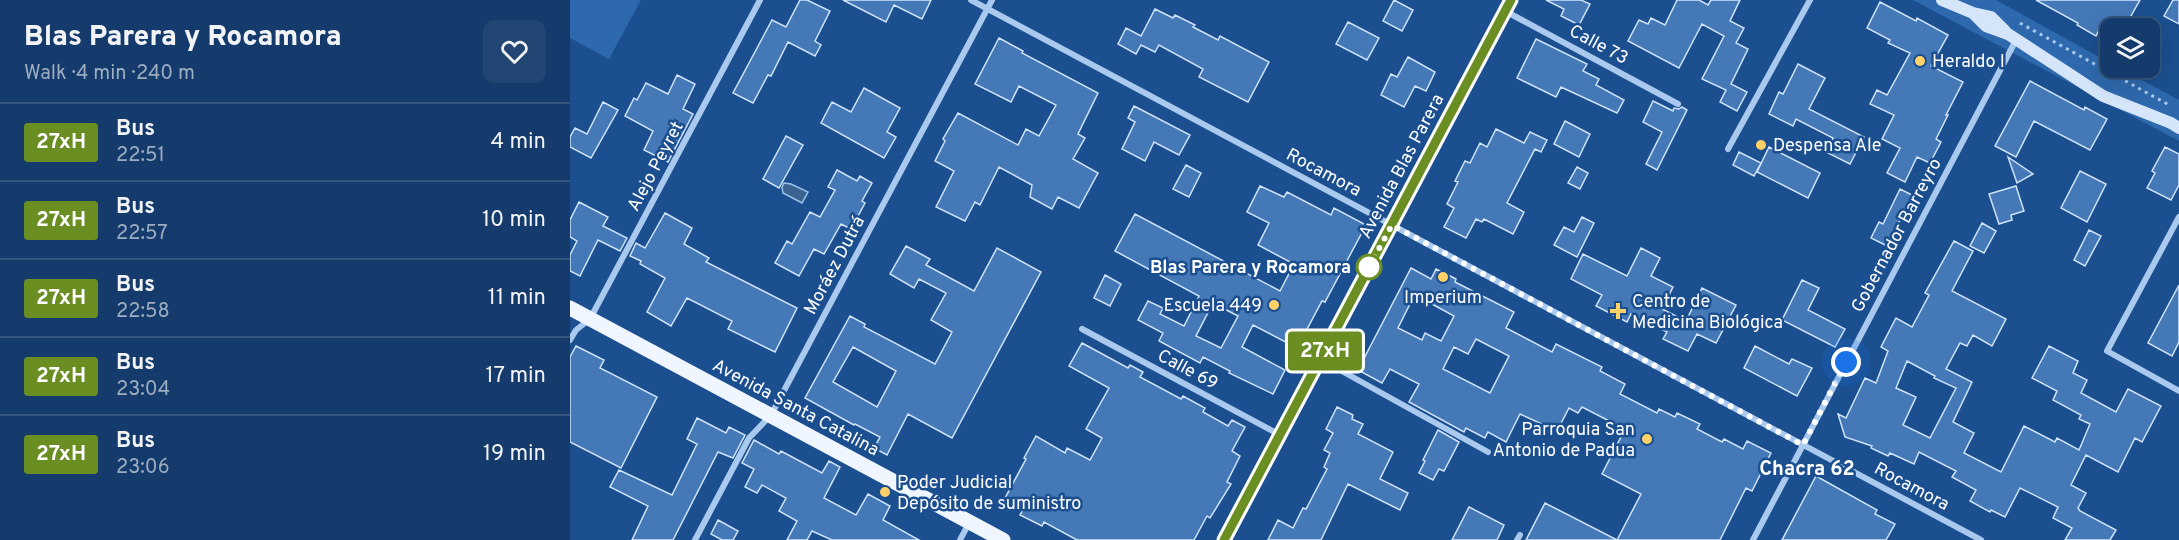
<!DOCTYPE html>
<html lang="en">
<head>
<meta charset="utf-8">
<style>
	body { margin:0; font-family:Overpass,sans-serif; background:#214673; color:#f1f3f6; height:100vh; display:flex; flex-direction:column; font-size:22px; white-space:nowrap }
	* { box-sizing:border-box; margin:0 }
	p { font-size:20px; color:#9dadc1 }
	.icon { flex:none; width:33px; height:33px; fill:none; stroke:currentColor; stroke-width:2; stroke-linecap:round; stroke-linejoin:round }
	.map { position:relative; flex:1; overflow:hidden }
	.sheet { display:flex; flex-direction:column; background:#143b6b; width:570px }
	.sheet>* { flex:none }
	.badge { padding:0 12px; border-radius:4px; font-size:21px; line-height:39px }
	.controls { position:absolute; left:1530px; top:18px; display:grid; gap:12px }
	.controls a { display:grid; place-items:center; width:60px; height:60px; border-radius:12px; background:#143b6b; box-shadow:0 6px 24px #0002,0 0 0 2px #33557e; font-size:30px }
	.you { position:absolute; width:30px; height:30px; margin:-15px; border:4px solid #fff; border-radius:50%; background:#1a73e8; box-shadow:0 0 0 9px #1a73e833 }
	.map>.badge { position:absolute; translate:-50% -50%; box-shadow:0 0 0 3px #fff }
	.round { display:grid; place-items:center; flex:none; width:63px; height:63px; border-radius:12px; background:#214673 }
	.summary { display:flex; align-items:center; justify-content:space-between; height:102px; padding:0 24px }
	h1 { font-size:28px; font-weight:800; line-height:45px }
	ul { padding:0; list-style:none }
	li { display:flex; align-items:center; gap:18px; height:78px; padding:0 24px; border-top:2px solid #33557e }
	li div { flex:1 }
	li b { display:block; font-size:22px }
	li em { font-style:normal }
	li .badge { min-width:66px; font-weight:700; text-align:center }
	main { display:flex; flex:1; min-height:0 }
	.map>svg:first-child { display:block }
	.green { fill:#2e69ad }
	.water { fill:#3c6290; stroke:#9cc4f0; stroke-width:1.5 }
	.building { fill:#4478b7; stroke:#cfe3fa; stroke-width:1.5; fill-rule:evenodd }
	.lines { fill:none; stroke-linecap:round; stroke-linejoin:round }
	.path { stroke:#a9c9ee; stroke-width:3; stroke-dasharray:3 4.5; stroke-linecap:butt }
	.minor { stroke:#a9c9ee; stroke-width:6 }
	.secondary { stroke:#d6e6fa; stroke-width:12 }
	.primary { stroke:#f0f6ff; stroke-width:15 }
	.line-casing { stroke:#fff; stroke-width:14 }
	.line { stroke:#6b8e23; stroke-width:9 }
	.walk { stroke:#fff; stroke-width:6; stroke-dasharray:0 10.8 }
	.poi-dot { fill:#ffd166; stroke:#1b4f8f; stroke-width:2 }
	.stop-dot { fill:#fff; stroke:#6b8e23; stroke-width:3 }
	.labels { text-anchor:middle; stroke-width:5; stroke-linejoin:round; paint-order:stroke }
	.street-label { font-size:18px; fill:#fff; stroke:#1b4f8f }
	.poi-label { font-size:18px; fill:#fff; stroke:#1b4f8f; text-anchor:start }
	.stop-label { font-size:18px; font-weight:bold; fill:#fff; stroke:#1b4f8f; text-anchor:end }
	.neighbourhood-label { font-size:20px; font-weight:bold; fill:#fff; stroke:#1b4f8f }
</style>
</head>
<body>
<main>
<section class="sheet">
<div class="summary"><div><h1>Blas Parera y Rocamora</h1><p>Walk · 4 min · 240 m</p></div><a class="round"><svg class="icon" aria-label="heart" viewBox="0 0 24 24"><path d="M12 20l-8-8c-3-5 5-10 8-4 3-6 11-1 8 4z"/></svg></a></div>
<ul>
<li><span class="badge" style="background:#6b8e23;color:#fff">27xH</span><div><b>Bus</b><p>22:51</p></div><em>4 min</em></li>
<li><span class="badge" style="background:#6b8e23;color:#fff">27xH</span><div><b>Bus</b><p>22:57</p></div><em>10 min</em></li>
<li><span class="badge" style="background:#6b8e23;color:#fff">27xH</span><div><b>Bus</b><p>22:58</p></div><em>11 min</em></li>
<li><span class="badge" style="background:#6b8e23;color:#fff">27xH</span><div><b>Bus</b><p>23:04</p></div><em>17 min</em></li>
<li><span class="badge" style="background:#6b8e23;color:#fff">27xH</span><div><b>Bus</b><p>23:06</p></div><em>19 min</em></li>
</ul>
</section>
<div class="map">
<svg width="1609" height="540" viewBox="0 0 1609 540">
	<rect width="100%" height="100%" fill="#1b4f8f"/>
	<path class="green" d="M 0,0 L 71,0 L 39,59 L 0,38 Z
		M 1343,0 L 1426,0 L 1540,63 L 1540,68 L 1549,68 L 1609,100 L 1609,141 Z"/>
	<path class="water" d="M 214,183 L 221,184 L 238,192 L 232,203 L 213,193 L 212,187 Z"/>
	<path class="building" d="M 230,0 L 237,0 L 260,11 L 245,41 L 251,45 L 245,56 L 218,42 L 201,76 L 198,75 L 183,103 L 163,93 L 202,20 L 216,27 Z
		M 273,0 L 361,0 L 352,19 L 324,5 L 316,22 Z
		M 824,0 L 843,10 L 832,31 L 813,21 Z
		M 976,0 L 1011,0 L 1020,4 L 1009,25 L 991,16 L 994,9 Z
		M 1107,0 L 1129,0 L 1138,5 L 1141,0 L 1170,0 L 1160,21 L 1174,28 L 1166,43 L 1178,49 L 1161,84 L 1177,92 L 1167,111 L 1150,102 L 1156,90 L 1132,79 L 1154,36 L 1132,24 L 1109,68 L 1058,41 L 1069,20 L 1078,24 L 1081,18 L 1095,25 Z
		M 1466,0 L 1570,0 L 1561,16 L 1584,28 L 1540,28 L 1540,33 L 1530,28 L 1526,36 L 1507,25 L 1508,23 Z
		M 1603,0 L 1609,0 L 1609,24 L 1594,16 Z
		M 1310,2 L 1346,21 L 1347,18 L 1378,35 L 1361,66 L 1393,82 L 1376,115 L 1378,115 L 1366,139 L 1371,142 L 1360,163 L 1347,157 L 1335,182 L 1317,173 L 1330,148 L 1312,139 L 1324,115 L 1300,104 L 1307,90 L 1317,95 L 1340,53 L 1318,43 L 1320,40 L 1297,28 Z
		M 585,9 L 603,18 L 605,15 L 625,25 L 623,27 L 648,40 L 650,36 L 699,62 L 678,102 L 629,77 L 633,69 L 589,45 L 585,52 L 571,45 L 566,54 L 548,44 L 556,28 L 571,36 Z
		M 778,22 L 809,38 L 797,60 L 766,44 Z
		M 429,38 L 453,51 L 452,53 L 528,93 L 508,134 L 515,138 L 503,159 L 528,173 L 509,208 L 488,197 L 482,209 L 460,197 L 462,185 L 429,167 L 410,205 L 405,202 L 395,221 L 366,207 L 384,171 L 365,161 L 375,141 L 373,139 L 388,113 L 448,145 L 456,129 L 469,136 L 486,105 L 449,86 L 441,102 L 405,84 Z
		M 966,39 L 1017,64 L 1013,71 L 1029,79 L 1026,85 L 1054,100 L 1047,113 L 991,87 L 986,97 L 947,78 Z
		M 838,57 L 865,72 L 856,91 L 845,86 L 834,107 L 811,95 L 821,74 L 827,77 Z
		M 1228,64 L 1255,78 L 1239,109 L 1294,137 L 1280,164 L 1256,152 L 1263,138 L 1226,119 L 1223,126 L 1199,114 L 1209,92 L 1213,94 Z
		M 107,75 L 125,84 L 113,109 L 123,114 L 98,162 L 74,150 L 83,131 L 55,116 L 64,98 L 67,100 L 76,83 L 98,94 Z
		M 1460,81 L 1514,110 L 1515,107 L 1537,119 L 1520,150 L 1464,121 L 1446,157 L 1425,146 Z
		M 294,88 L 330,108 L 317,132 L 326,137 L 314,158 L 251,123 L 262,102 L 281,112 Z
		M 1083,101 L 1103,111 L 1104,108 L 1109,109 L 1112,107 L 1117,110 L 1087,170 L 1076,164 L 1092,132 L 1073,122 Z
		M 33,102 L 48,110 L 21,158 L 0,147 L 0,137 L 5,128 L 17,134 Z
		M 564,106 L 620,135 L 609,155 L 584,142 L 575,161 L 552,149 L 565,122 L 558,118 Z
		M 995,121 L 1020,134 L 1009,157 L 984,144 Z
		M 926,129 L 954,143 L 960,132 L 977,140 L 971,152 L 965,149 L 937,203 L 954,212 L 943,234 L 914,219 L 912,222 L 906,219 L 896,238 L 874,227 L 884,208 L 877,204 L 888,182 L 885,181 L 895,161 L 900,163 L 910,143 L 917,147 Z
		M 216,136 L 233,145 L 209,188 L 193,179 Z
		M 1199,147 L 1250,173 L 1238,198 L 1187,172 Z
		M 1595,147 L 1609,154 L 1609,185 L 1601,200 L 1577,188 L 1585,173 L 1582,171 Z
		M 1169,152 L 1191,163 L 1184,176 L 1163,165 Z
		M 1438,157 L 1463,174 L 1447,183 Z
		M 616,165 L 631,173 L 619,197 L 603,189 Z
		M 1007,167 L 1018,173 L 1010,189 L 998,183 Z
		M 267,170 L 287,181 L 290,176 L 302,183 L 292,201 L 295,203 L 281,229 L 271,224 L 254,254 L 244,249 L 229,276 L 205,263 L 217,241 L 222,244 L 240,212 L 250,217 L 265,190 L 258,187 Z
		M 1510,171 L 1536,184 L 1517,222 L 1491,208 Z
		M 690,186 L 714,197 L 717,192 L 761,215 L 764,208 L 796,225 L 755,302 L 752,301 L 727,348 L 683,325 L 672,347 L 715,370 L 703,394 L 659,373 L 660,371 L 633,357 L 630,363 L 589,341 L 593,333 L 568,320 L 578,301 L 593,308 L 590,314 L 614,326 L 629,296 L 545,251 L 565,214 L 710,291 L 724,264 L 688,245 L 699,223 L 677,212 ZM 643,303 L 668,316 L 651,348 L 626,336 Z
		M 1446,186 L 1454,211 L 1441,215 L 1442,220 L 1429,224 L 1419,194 Z
		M 1330,189 L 1346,197 L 1334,220 L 1331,218 L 1317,246 L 1301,238 L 1309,222 L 1313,224 Z
		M 9,202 L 38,217 L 33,226 L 57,238 L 50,251 L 28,240 L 10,276 L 0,271 L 0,255 L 7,241 L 0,237 L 0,220 Z
		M 95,213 L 122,228 L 114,244 L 139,258 L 136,262 L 227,308 L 205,352 L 158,329 L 162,321 L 117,298 L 101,326 L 77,312 L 95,278 L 70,264 L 71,261 L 60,256 L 66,243 L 75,248 Z
		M 1012,217 L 1024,223 L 1007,257 L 984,245 L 994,227 L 1004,232 Z
		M 1412,223 L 1426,231 L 1414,253 L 1400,246 Z
		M 1519,230 L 1531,236 L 1515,266 L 1504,260 Z
		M 1384,241 L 1403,251 L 1382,291 L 1436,319 L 1422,346 L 1403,335 L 1397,346 L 1390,343 L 1376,369 L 1402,382 L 1383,422 L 1404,433 L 1394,453 L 1431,472 L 1454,426 L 1485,442 L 1487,438 L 1509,450 L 1520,424 L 1509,419 L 1511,415 L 1483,400 L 1487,391 L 1462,378 L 1479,346 L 1508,361 L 1503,373 L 1517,380 L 1511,393 L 1546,412 L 1558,389 L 1591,406 L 1572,442 L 1565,438 L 1548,472 L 1516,455 L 1501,485 L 1516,493 L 1508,508 L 1510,511 L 1546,530 L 1540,540 L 1495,540 L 1502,528 L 1483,518 L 1488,507 L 1450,488 L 1435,517 L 1421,510 L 1420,512 L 1400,501 L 1406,490 L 1382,477 L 1386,471 L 1349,452 L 1344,464 L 1320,453 L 1318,456 L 1301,448 L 1302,446 L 1275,437 L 1268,414 L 1276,418 L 1295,378 L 1306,383 L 1318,351 L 1311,347 L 1326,318 L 1342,327 L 1359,295 L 1355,293 ZM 1337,361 L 1365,376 L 1364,378 L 1386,388 L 1360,438 L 1333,425 L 1346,397 L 1326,388 Z
		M 336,246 L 360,259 L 356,265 L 404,291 L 427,248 L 471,272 L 382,438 L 338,414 L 317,455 L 304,448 L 310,437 L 285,424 L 284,425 L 235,398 L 280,316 L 295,324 L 294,327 L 365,364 L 382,332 L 361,320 L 376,293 L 349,279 L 344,288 L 320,274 ZM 283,347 L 326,371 L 307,407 L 263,382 Z
		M 1071,248 L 1090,258 L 1081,276 L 1103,287 L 1092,309 L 1116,321 L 1132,288 L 1166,305 L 1146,343 L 1127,334 L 1118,351 L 1093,339 L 1097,332 L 1061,314 L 1057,322 L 1026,306 L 1032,295 L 1001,279 L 1013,254 L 1057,276 Z
		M 841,268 L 861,279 L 866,269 L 886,279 L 885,282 L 944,312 L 936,328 L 982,352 L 986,344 L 1032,367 L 1030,371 L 1055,384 L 1050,394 L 1087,413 L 1089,409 L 1105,417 L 1107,413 L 1130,424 L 1127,429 L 1152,442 L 1154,439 L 1173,449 L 1177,441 L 1201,453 L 1182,491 L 1176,488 L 1150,540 L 956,540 L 975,503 L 1047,540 L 1071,494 L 1032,474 L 1055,429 L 1012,407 L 1008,413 L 999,408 L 987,431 L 950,414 L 936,442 L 918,432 L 915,438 L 896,428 L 894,432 L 839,402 L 849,384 L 820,369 L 812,383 L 788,370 ZM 851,298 L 884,316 L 871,341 L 855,333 L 852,340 L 828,328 L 842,300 L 848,303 ZM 906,339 L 939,356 L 920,393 L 873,369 L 884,347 L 898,354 Z
		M 535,275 L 551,284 L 540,306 L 524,298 Z
		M 1232,280 L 1249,288 L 1238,310 L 1275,329 L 1265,347 L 1212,320 Z
		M 1609,285 L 1609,342 L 1602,356 L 1578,343 Z
		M 512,343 L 558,368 L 560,365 L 573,372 L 570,377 L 611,399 L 613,396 L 635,408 L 633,412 L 658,426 L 662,420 L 675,427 L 662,451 L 670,456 L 657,482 L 661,484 L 640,518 L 637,516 L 624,540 L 507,540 L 474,522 L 472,526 L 450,515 L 453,510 L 434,500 L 456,459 L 454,458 L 466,436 L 495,453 L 497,448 L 520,460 L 532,438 L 516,429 L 539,388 L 499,366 Z
		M 6,346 L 34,360 L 30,368 L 87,397 L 51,468 L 0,442 L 0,357 Z
		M 1185,346 L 1219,364 L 1222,359 L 1242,368 L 1227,396 L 1174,368 Z
		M 767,407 L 783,415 L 782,419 L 793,424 L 788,434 L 823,452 L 810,479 L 838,493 L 830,510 L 778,484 L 751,540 L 698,540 L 708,520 L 723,528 L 733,508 L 736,509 L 757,469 L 754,467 L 760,453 L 754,450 L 763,433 L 756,429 Z
		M 127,418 L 156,433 L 159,427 L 175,435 L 163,458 L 148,452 L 103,540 L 62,540 L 78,506 L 40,487 L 49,470 L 102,495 L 127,444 L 117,439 Z
		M 868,430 L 889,442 L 874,471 L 869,469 L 863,480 L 849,473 L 855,461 L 853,460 Z
		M 184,440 L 209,454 L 211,451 L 252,473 L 259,461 L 270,467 L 254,498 L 286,515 L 298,494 L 320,506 L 313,520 L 349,540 L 262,540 L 242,531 L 237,540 L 217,540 L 227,521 L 209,511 L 216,498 L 192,485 L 187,493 L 175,487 L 184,469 L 172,463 Z
		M 1246,476 L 1307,510 L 1305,514 L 1325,524 L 1316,540 L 1212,540 Z
		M 899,507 L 934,525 L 927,540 L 882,540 Z
		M 148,520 L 168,531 L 163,540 L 152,540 L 141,534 Z"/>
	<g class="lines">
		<path class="path" d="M 1450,23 L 1599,105"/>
		<path class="minor" d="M 401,0 L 1411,540
			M 937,12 L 1108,104
			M 1158,149 L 1240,0
			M 1609,217 L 1537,351 L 1609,391
			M 512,329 L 710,435
			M 0,340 L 6,330 L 20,319 L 190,0
			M 750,359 L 918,452
			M 125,540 L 179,438 L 201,415 L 422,0
			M 390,540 L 399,523
			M 947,540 L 950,535
			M 1183,540 L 1446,40"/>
		<path class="secondary" d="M 1372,0 L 1403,13 L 1421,17 L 1435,31
			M 1403,13 L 1416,26 L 1438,34 L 1533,96 L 1601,123 L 1609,128"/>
		<path class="primary" d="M 0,308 L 433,540
			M 654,540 L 941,0"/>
	</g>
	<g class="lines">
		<defs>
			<path id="line" d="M 654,540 L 941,0"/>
		</defs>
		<use href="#line" class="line-casing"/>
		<use href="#line" class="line"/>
		<path class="walk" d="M 799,267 L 822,225 L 1233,445 L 1276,362"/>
	</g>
	<g class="poi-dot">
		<circle cx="1350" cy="61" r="6"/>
		<circle cx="1191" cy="145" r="6"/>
		<circle cx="873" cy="277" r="6"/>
		<circle cx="704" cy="305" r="6"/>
		<path d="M1045 302h6v6h6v6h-6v6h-6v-6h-6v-6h6z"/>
		<circle cx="1077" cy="439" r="6"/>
		<circle cx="315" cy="492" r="6"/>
	</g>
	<circle class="stop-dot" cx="799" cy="267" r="12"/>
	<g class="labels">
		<g class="street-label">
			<text transform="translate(1029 44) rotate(28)" y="6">Calle 73</text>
			<text transform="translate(85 166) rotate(-62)" y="6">Alejo Peyret</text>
			<text transform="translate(831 166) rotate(-62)" y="6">Avenida Blas Parera</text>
			<text transform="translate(754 172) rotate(28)" y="6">Rocamora</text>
			<text transform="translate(1326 235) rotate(-62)" y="6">Gobernador Barreyro</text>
			<text transform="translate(264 265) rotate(-62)" y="6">Moráez Dutrá</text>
			<text transform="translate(618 369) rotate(28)" y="6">Calle 69</text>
			<text transform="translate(226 407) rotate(28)" y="6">Avenida Santa Catalina</text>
			<text transform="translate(1342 486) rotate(28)" y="6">Rocamora</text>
		</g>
		<g class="poi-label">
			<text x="1362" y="67">Heraldo I</text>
			<text x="1203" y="151">Despensa Ale</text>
			<text x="873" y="303" text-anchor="middle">Imperium</text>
			<text x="1062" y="307">Centro de<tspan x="1062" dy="21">Medicina Biológica</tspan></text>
			<text x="692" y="311" text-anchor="end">Escuela 449</text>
			<text x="1065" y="435" text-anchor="end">Parroquia San<tspan x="1065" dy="21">Antonio de Padua</tspan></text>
			<text x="327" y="488">Poder Judicial<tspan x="327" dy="21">Depósito de suministro</tspan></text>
		</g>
		<g class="stop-label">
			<text x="781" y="273">Blas Parera y Rocamora</text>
		</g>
		<g class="neighbourhood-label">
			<text x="1237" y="475">Chacra 62</text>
		</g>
	</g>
</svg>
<div class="controls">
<a><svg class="icon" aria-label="layers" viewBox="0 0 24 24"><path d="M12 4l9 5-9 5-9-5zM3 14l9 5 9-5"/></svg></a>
</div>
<div class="you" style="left:1276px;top:362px"></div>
<b class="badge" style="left:755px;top:351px;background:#6b8e23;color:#fff">27xH</b>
</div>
</main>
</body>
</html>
